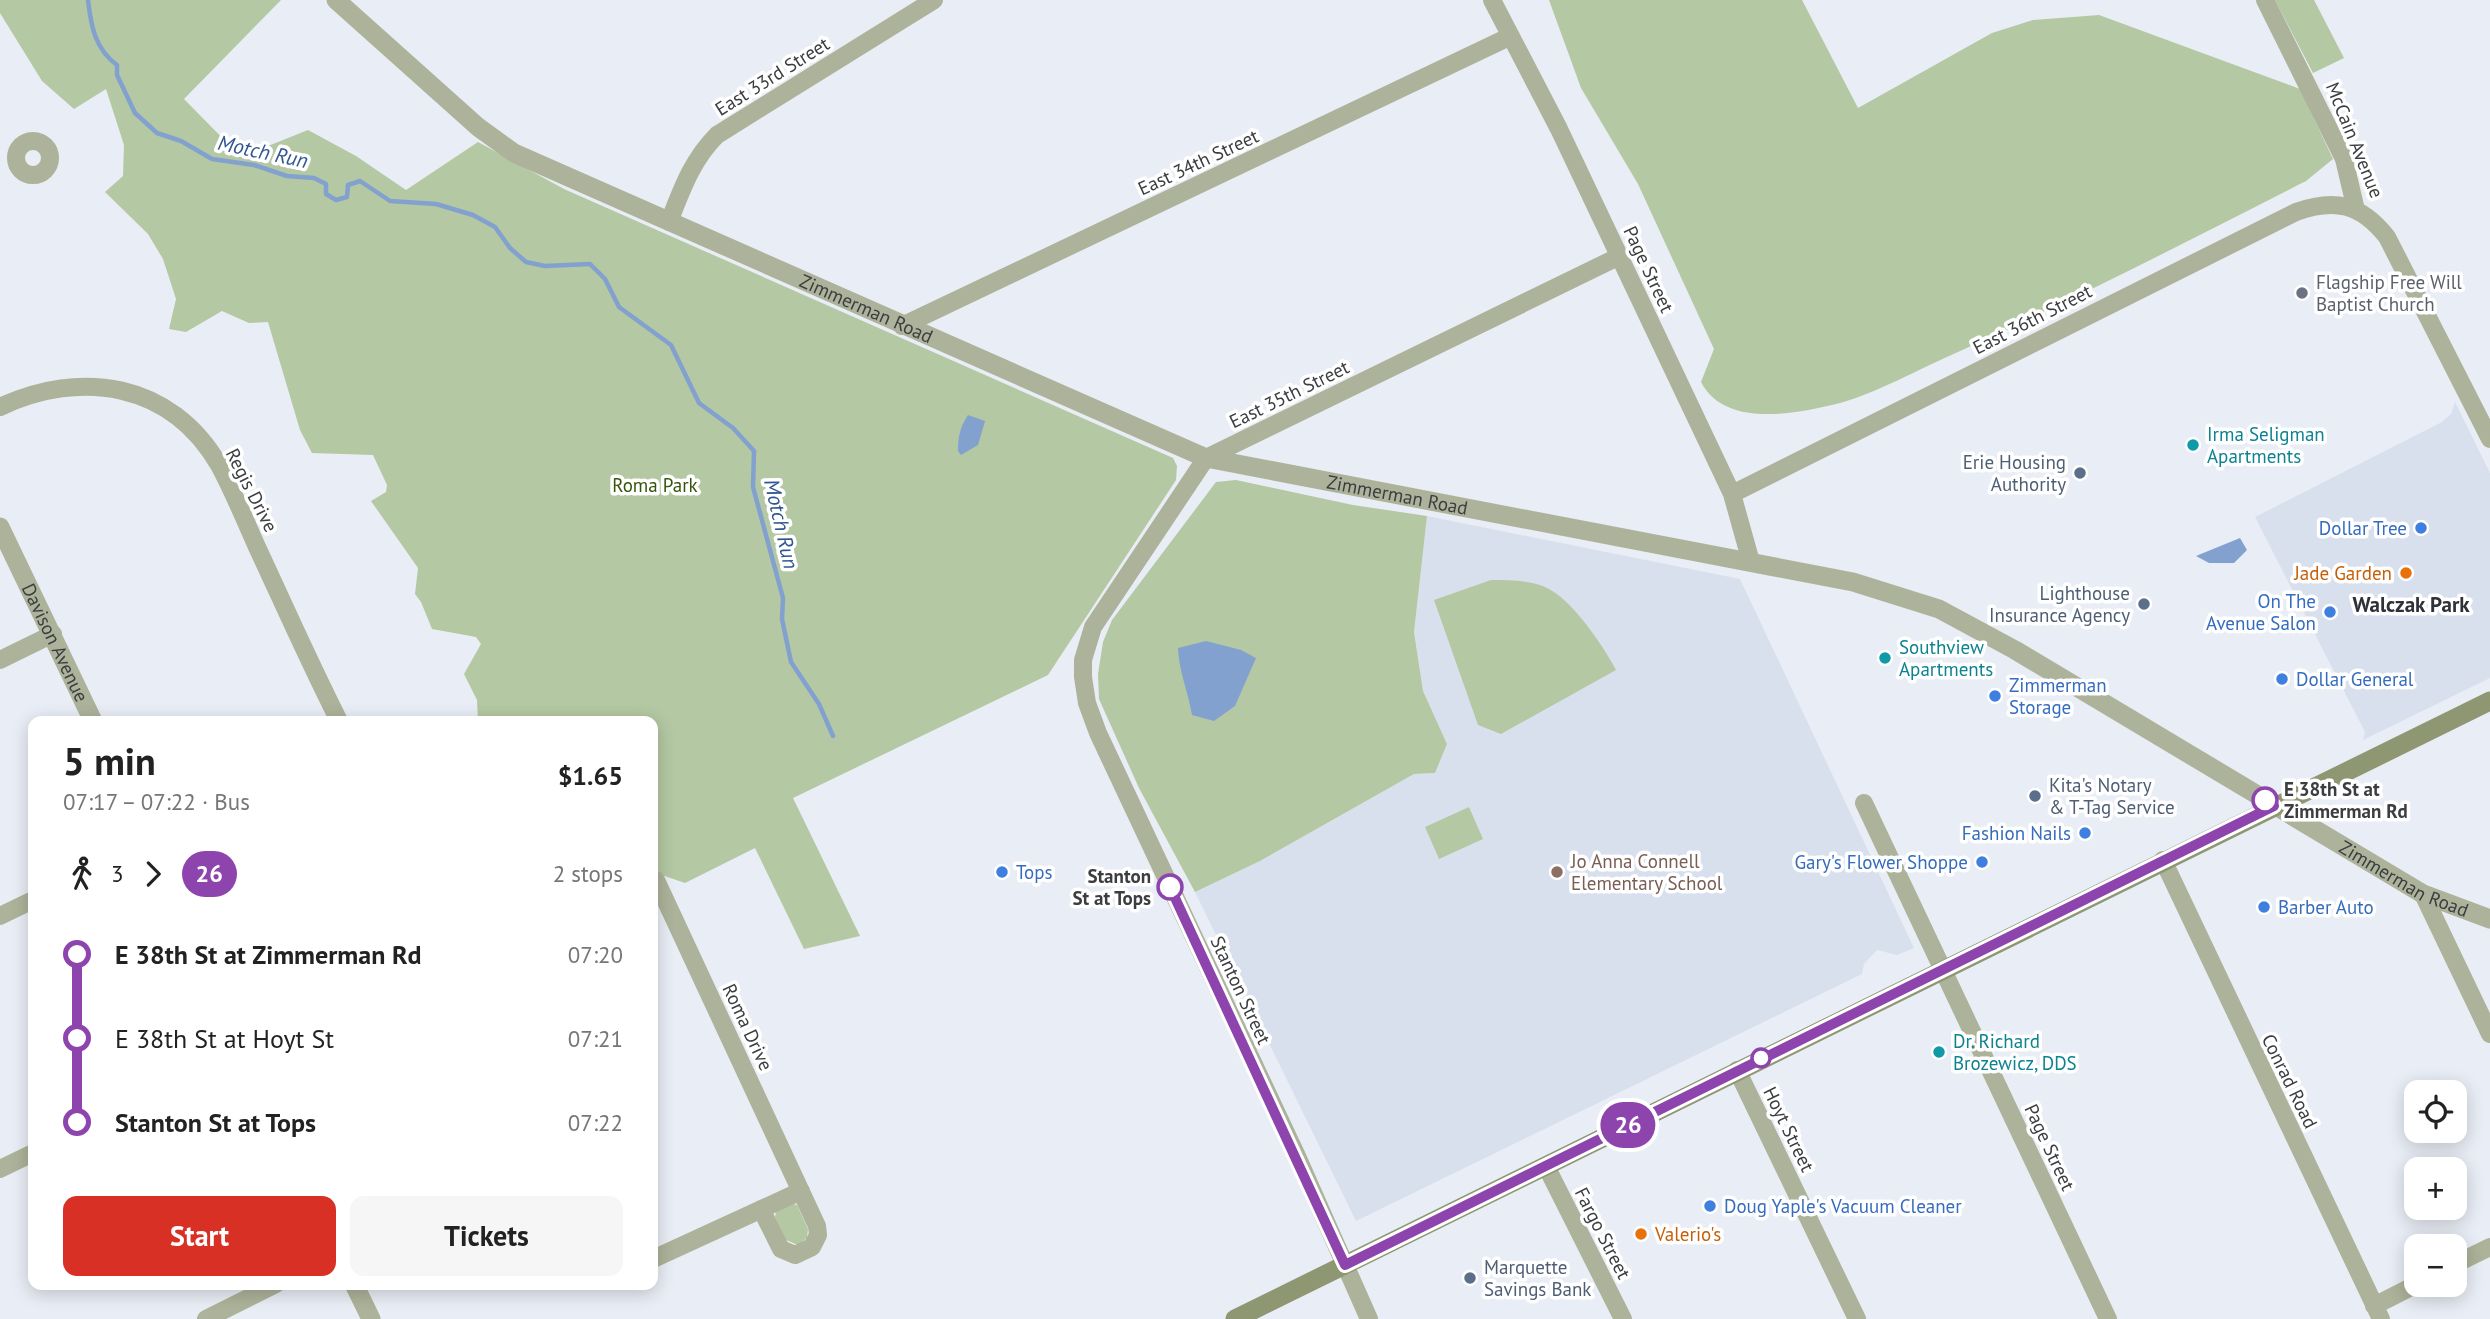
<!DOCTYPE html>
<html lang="en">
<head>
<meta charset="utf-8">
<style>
	body { margin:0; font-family:"PT Sans",sans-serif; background:#f6f6f6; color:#222; height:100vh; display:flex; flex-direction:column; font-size:26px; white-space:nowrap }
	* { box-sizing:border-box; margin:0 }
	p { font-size:23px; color:#767676 }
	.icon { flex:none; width:38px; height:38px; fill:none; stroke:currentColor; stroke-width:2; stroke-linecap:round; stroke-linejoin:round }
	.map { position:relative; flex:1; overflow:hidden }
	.drawer { position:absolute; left:28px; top:716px; width:630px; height:574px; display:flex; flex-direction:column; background:#fff; border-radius:14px; box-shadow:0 4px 18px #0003 }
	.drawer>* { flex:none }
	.badge { padding:0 14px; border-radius:23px; font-size:24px; line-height:46px }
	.buttons { position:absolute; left:2404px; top:1080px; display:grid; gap:14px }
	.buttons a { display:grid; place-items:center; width:63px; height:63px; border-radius:14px; background:#fff; box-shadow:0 4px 18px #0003; font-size:35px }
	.map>.badge { position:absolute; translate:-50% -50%; box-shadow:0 0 0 4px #fff }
	.legs { display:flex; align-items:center; gap:10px; height:77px; padding:0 35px; font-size:23px }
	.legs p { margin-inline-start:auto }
	.head { display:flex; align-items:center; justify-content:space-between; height:119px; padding:0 35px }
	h1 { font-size:38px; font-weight:700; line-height:52px }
	.action { display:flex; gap:14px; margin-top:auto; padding:14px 35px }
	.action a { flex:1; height:80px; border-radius:14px; background:#d93025; color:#fff; font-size:28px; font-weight:700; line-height:80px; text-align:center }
	.action a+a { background:#f6f6f6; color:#222 }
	ul { padding:0 35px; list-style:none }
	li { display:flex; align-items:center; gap:24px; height:84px; font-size:26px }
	li i { display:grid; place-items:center; width:10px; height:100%; margin:0 9px; background:currentColor }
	li i::after { content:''; width:18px; height:18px; margin:-9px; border:5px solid; border-radius:50%; background:#fff }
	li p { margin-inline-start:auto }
	li:first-child i { background:linear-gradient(#0000 50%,currentColor 0) }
	li:last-child i { background:linear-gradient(currentColor 50%,#0000 0) }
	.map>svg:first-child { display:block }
	.built { fill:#d9e0ed }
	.green { fill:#b4c8a3 }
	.water { fill:#82a1cf }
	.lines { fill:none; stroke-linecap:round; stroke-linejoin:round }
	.stream { stroke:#82a1cf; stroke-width:4.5 }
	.minor { stroke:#adb39a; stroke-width:18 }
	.tertiary { stroke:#adb39a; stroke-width:19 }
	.secondary { stroke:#8e9672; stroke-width:19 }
	.line-1-casing { stroke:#fff; stroke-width:16 }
	.line-1 { stroke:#8e44ad; stroke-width:10 }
	.worship-dot { fill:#6b7280; stroke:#fff; stroke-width:2.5 }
	.culture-dot { fill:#0f9aa8; stroke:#fff; stroke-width:2.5 }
	.service-dot { fill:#5c6f8a; stroke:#fff; stroke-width:2.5 }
	.shop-dot { fill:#3f7fe0; stroke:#fff; stroke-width:2.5 }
	.food-dot { fill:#e8710a; stroke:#fff; stroke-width:2.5 }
	.stop-1-dot { fill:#fff; stroke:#8e44ad; stroke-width:3.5 }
	.education-dot { fill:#8d6e63; stroke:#fff; stroke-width:2.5 }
	.labels { text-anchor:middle; stroke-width:7; stroke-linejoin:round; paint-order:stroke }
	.street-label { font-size:19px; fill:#3b3d40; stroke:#fff }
	.worship-label { font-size:19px; fill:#5b616d; stroke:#fff; text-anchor:start }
	.culture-label { font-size:19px; fill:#0d838f; stroke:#fff; text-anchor:start }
	.service-label { font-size:19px; fill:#4e5e75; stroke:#fff; text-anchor:end }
	.park-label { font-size:19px; fill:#355609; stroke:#fff }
	.shop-label { font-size:19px; fill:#366cbe; stroke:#fff; text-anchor:start }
	.food-label { font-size:19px; fill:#c56008; stroke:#fff; text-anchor:end }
	.stop-label { font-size:19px; font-weight:bold; fill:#3b3d40; stroke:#fff; text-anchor:start }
	.education-label { font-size:19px; fill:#785e54; stroke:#fff; text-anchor:start }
	.water-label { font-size:21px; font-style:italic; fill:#305692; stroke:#fff }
	.neighbourhood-label { font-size:21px; font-weight:bold; fill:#2e3137; stroke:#fff }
</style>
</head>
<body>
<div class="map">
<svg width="2490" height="1319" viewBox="0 0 2490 1319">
	<rect width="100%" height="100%" fill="#e9edf5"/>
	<path class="built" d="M 2455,402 L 2490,473 L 2490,678 L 2363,740 L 2365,732 L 2255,517 L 2442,422 L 2451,414 Z
		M 1427,516 L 1740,579 L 1914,948 L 1897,955 L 1877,950 L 1864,964 L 1862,974 L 1356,1221 L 1195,892 L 1260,861 L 1414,774 L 1435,773 L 1447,744 L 1423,691 L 1414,631 Z"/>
	<path class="green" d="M 0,0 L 281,0 L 184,99 L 237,153 L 258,150 L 308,130 L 356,156 L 406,190 L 478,142 L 564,189 L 1173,458 L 1177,466 L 1176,480 L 1048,675 L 793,798 L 860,936 L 804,949 L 755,848 L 685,883 L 653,872 L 653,721 L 478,721 L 477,700 L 464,674 L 481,644 L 476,637 L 432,629 L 421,602 L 415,594 L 418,568 L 371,501 L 386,492 L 387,485 L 373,455 L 312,453 L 300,430 L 268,322 L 249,323 L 222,311 L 186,332 L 169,329 L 176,299 L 163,259 L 148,234 L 105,192 L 123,176 L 124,145 L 106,89 L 74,109 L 42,81 L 0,13 Z
		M 1549,0 L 1802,0 L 1858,108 L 1992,33 L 2033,20 L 2099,15 L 2300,89 L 2333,159 L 2306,181 C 2190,240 2076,299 1958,352 C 1923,367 1871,396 1836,404 C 1794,414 1725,428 1701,382 L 1714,349 L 1638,184 L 1581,88 Z
		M 2275,0 L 2314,0 L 2344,58 L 2313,73 Z
		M 1236,480 L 1353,505 L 1427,516 L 1414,632 L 1423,691 L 1447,744 L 1435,773 L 1414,774 L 1260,861 L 1195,892 L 1139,788 L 1099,699 L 1098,674 L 1103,642 L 1112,620 L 1216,482 Z
		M 1491,580 C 1510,580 1527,580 1545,587 C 1571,598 1603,645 1616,670 L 1501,734 L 1478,725 L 1434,600 Z
		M 1469,807 L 1483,839 L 1439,859 L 1425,827 Z
		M 793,1204 L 797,1205 L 808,1229 L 807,1238 L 798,1245 L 786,1240 L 775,1217 L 776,1212 Z"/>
	<path class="water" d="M 968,415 L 985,421 L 978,445 L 961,455 L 958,451 C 958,437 960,427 968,415 Z
		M 2240,538 L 2247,550 L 2234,563 L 2209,563 L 2196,556 Z
		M 1206,641 L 1241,650 L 1256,658 L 1235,706 L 1214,721 L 1192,715 C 1188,691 1179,672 1178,648 Z"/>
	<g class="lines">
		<path class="stream" d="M 88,0 C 91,26 95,49 117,65 L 117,75 L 135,113 L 157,133 L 181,141 L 212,159 L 254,165 L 287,176 L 314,178 L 326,184 L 326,194 L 336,200 L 347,197 L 348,185 L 360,181 L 390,201 L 436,204 L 473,215 L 495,227 L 510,248 L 526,262 L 545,266 L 590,264 L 605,279 L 619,307 L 671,345 L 699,403 L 733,428 L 754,451 L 753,487 L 783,598 L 782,619 L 791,662 L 819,704 L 833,736"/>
		<path class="minor" d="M 1492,0 L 1559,129 L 1732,494 L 1751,562
			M 2265,0 L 2344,159 L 2356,210
			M16 158a17 17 0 1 1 34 0a17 17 0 1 1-34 0Z
			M 669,222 C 682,189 692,160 717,135 L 934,0
			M 902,326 L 1511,36
			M 0,407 C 80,369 171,382 219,465 C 233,491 245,520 257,547 C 284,605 310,664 339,721
			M 1732,494 L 2296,212 C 2335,198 2361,204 2387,237 L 2490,439
			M 0,660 L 53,634
			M 1864,803 L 2108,1319
			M 2163,860 L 2381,1319
			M 656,880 L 817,1226 L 818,1235 L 812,1247 L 795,1255 L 781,1249 L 761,1209
			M 2423,894 L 2490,1034
			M 0,916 L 33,900
			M 1737,1070 L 1857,1319
			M 1546,1166 L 1623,1319
			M 0,1169 L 33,1153
			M 653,1259 L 801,1191
			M 2455,1264 L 2490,1247
			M 2374,1306 L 2417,1284
			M 206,1319 L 276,1284
			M 1369,1319 L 1296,1154 L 1098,733 L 1087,703 L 1083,677 L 1083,660 L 1093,627 L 1206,458 L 1620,256"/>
		<g class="tertiary">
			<path id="s1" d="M 336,0 L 478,127 L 514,153 L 1206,458 L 1853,582 L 1939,609 L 2015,650 L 2423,894 L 2490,919"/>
			<path id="s2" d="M 0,527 L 93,721"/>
			<path d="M 354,1284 L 371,1319"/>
		</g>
		<path class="secondary" d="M 1235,1319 L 2490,701"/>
	</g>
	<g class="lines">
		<defs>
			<path id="line-1" d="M 1170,887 L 1345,1265 L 2274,806 L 2265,800"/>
		</defs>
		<use href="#line-1" class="line-1-casing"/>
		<use href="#line-1" class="line-1"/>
	</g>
	<circle class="worship-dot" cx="2302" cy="293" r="7"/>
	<g class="culture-dot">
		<circle cx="2193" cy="445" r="7"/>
		<circle cx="1885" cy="658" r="7"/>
		<circle cx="1939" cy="1052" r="7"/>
	</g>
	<g class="service-dot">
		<circle cx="2080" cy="473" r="7"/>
		<circle cx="2144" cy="604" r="7"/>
		<circle cx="2035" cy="796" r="7"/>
		<circle cx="1470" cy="1278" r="7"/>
	</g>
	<g class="shop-dot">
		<circle cx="2421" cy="528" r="7"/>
		<circle cx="2330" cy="612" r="7"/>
		<circle cx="2282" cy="679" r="7"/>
		<circle cx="1995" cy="696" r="7"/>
		<circle cx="2085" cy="833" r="7"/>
		<circle cx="1982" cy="862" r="7"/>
		<circle cx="1002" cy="872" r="7"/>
		<circle cx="2264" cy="907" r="7"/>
		<circle cx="1710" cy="1206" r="7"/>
	</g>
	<g class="food-dot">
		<circle cx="2406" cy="573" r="7"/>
		<circle cx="1641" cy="1234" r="7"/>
	</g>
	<g class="stop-1-dot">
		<circle cx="2265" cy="800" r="12"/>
		<circle cx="1170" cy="887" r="12"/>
		<circle cx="1761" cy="1058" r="9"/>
	</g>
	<circle class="education-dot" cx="1557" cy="872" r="7"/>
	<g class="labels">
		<g class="street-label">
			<text transform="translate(772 76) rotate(-32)" y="7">East 33rd Street</text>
			<text transform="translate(2355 140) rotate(68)" y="7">McCain Avenue</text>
			<text transform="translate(1198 162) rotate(-25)" y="7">East 34th Street</text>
			<text transform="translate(1649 269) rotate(65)" y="7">Page Street</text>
			<text dy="7" stroke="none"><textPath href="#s1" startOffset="620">Zimmerman Road</textPath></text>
			<text transform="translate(2032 319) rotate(-27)" y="7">East 36th Street</text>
			<text transform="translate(1289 394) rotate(-26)" y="7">East 35th Street</text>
			<text transform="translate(252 490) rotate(63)" y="7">Regis Drive</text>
			<text dy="7" stroke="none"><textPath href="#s1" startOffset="1186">Zimmerman Road</textPath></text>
			<text dy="7" stroke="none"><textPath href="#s2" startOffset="128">Davison Avenue</textPath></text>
			<text dy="7" stroke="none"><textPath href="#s1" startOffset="2278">Zimmerman Road</textPath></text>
			<text transform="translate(1241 990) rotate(65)" y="7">Stanton Street</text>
			<text transform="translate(748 1027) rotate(65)" y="7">Roma Drive</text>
			<text transform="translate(2290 1081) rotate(64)" y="7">Conrad Road</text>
			<text transform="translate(1789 1129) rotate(64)" y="7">Hoyt Street</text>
			<text transform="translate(2050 1147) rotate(65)" y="7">Page Street</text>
			<text transform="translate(1603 1233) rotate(63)" y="7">Fargo Street</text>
		</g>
		<g class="worship-label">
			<text x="2316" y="289">Flagship Free Will<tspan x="2316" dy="22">Baptist Church</tspan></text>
		</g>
		<g class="culture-label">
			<text x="2207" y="441">Irma Seligman<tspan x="2207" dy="22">Apartments</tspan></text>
			<text x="1899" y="654">Southview<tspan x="1899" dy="22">Apartments</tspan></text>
			<text x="1953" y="1048">Dr. Richard<tspan x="1953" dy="22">Brozewicz, DDS</tspan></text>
		</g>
		<g class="service-label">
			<text x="2066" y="469">Erie Housing<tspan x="2066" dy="22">Authority</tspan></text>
			<text x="2130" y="600">Lighthouse<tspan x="2130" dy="22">Insurance Agency</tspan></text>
			<text x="2049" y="792" text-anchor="start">Kita's Notary<tspan x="2049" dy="22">&amp; T-Tag Service</tspan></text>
			<text x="1484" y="1274" text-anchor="start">Marquette<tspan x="1484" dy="22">Savings Bank</tspan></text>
		</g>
		<g class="park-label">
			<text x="655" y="492">Roma Park</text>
		</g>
		<g class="shop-label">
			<text x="2407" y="535" text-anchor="end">Dollar Tree</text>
			<text x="2316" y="608" text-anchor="end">On The<tspan x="2316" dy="22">Avenue Salon</tspan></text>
			<text x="2296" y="686">Dollar General</text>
			<text x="2009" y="692">Zimmerman<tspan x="2009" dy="22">Storage</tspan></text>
			<text x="2071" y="840" text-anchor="end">Fashion Nails</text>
			<text x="1968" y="869" text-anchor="end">Gary's Flower Shoppe</text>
			<text x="1016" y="879">Tops</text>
			<text x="2278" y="914">Barber Auto</text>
			<text x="1724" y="1213">Doug Yaple's Vacuum Cleaner</text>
		</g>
		<g class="food-label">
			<text x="2392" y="580">Jade Garden</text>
			<text x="1655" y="1241" text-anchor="start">Valerio's</text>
		</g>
		<g class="stop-label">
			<text x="2284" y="796">E 38th St at<tspan x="2284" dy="22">Zimmerman Rd</tspan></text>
			<text x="1151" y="883" text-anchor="end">Stanton<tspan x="1151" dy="22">St at Tops</tspan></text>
		</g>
		<g class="education-label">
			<text x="1571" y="868">Jo Anna Connell<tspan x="1571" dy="22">Elementary School</tspan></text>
		</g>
		<g class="water-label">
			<text transform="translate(263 152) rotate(12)" y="7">Motch Run</text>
			<text transform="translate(781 524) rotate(77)" y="7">Motch Run</text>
		</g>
		<g class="neighbourhood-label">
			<text x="2411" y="612">Walczak Park</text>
		</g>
	</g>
</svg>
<div class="buttons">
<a><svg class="icon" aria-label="locate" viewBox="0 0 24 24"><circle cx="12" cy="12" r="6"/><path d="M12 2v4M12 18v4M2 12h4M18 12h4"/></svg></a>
<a>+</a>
<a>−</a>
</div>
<b class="badge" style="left:1628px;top:1125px;background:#8e44ad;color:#fff">26</b>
<section class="drawer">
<div class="head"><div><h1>5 min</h1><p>07:17 – 07:22 · Bus</p></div><b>$1.65</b></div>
<div class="legs"><svg class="icon" aria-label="walk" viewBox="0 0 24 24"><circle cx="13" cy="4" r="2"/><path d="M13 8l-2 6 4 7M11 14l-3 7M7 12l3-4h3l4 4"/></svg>3<svg class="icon" aria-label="forward" viewBox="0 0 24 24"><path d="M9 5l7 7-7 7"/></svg><b class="badge" style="background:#8e44ad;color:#fff">26</b><p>2 stops</p></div>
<ul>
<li><i style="color:#8e44ad"></i><b>E 38th St at Zimmerman Rd</b><p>07:20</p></li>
<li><i style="color:#8e44ad"></i><span>E 38th St at Hoyt St</span><p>07:21</p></li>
<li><i style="color:#8e44ad"></i><b>Stanton St at Tops</b><p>07:22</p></li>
</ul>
<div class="action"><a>Start</a><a>Tickets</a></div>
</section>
</div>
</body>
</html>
